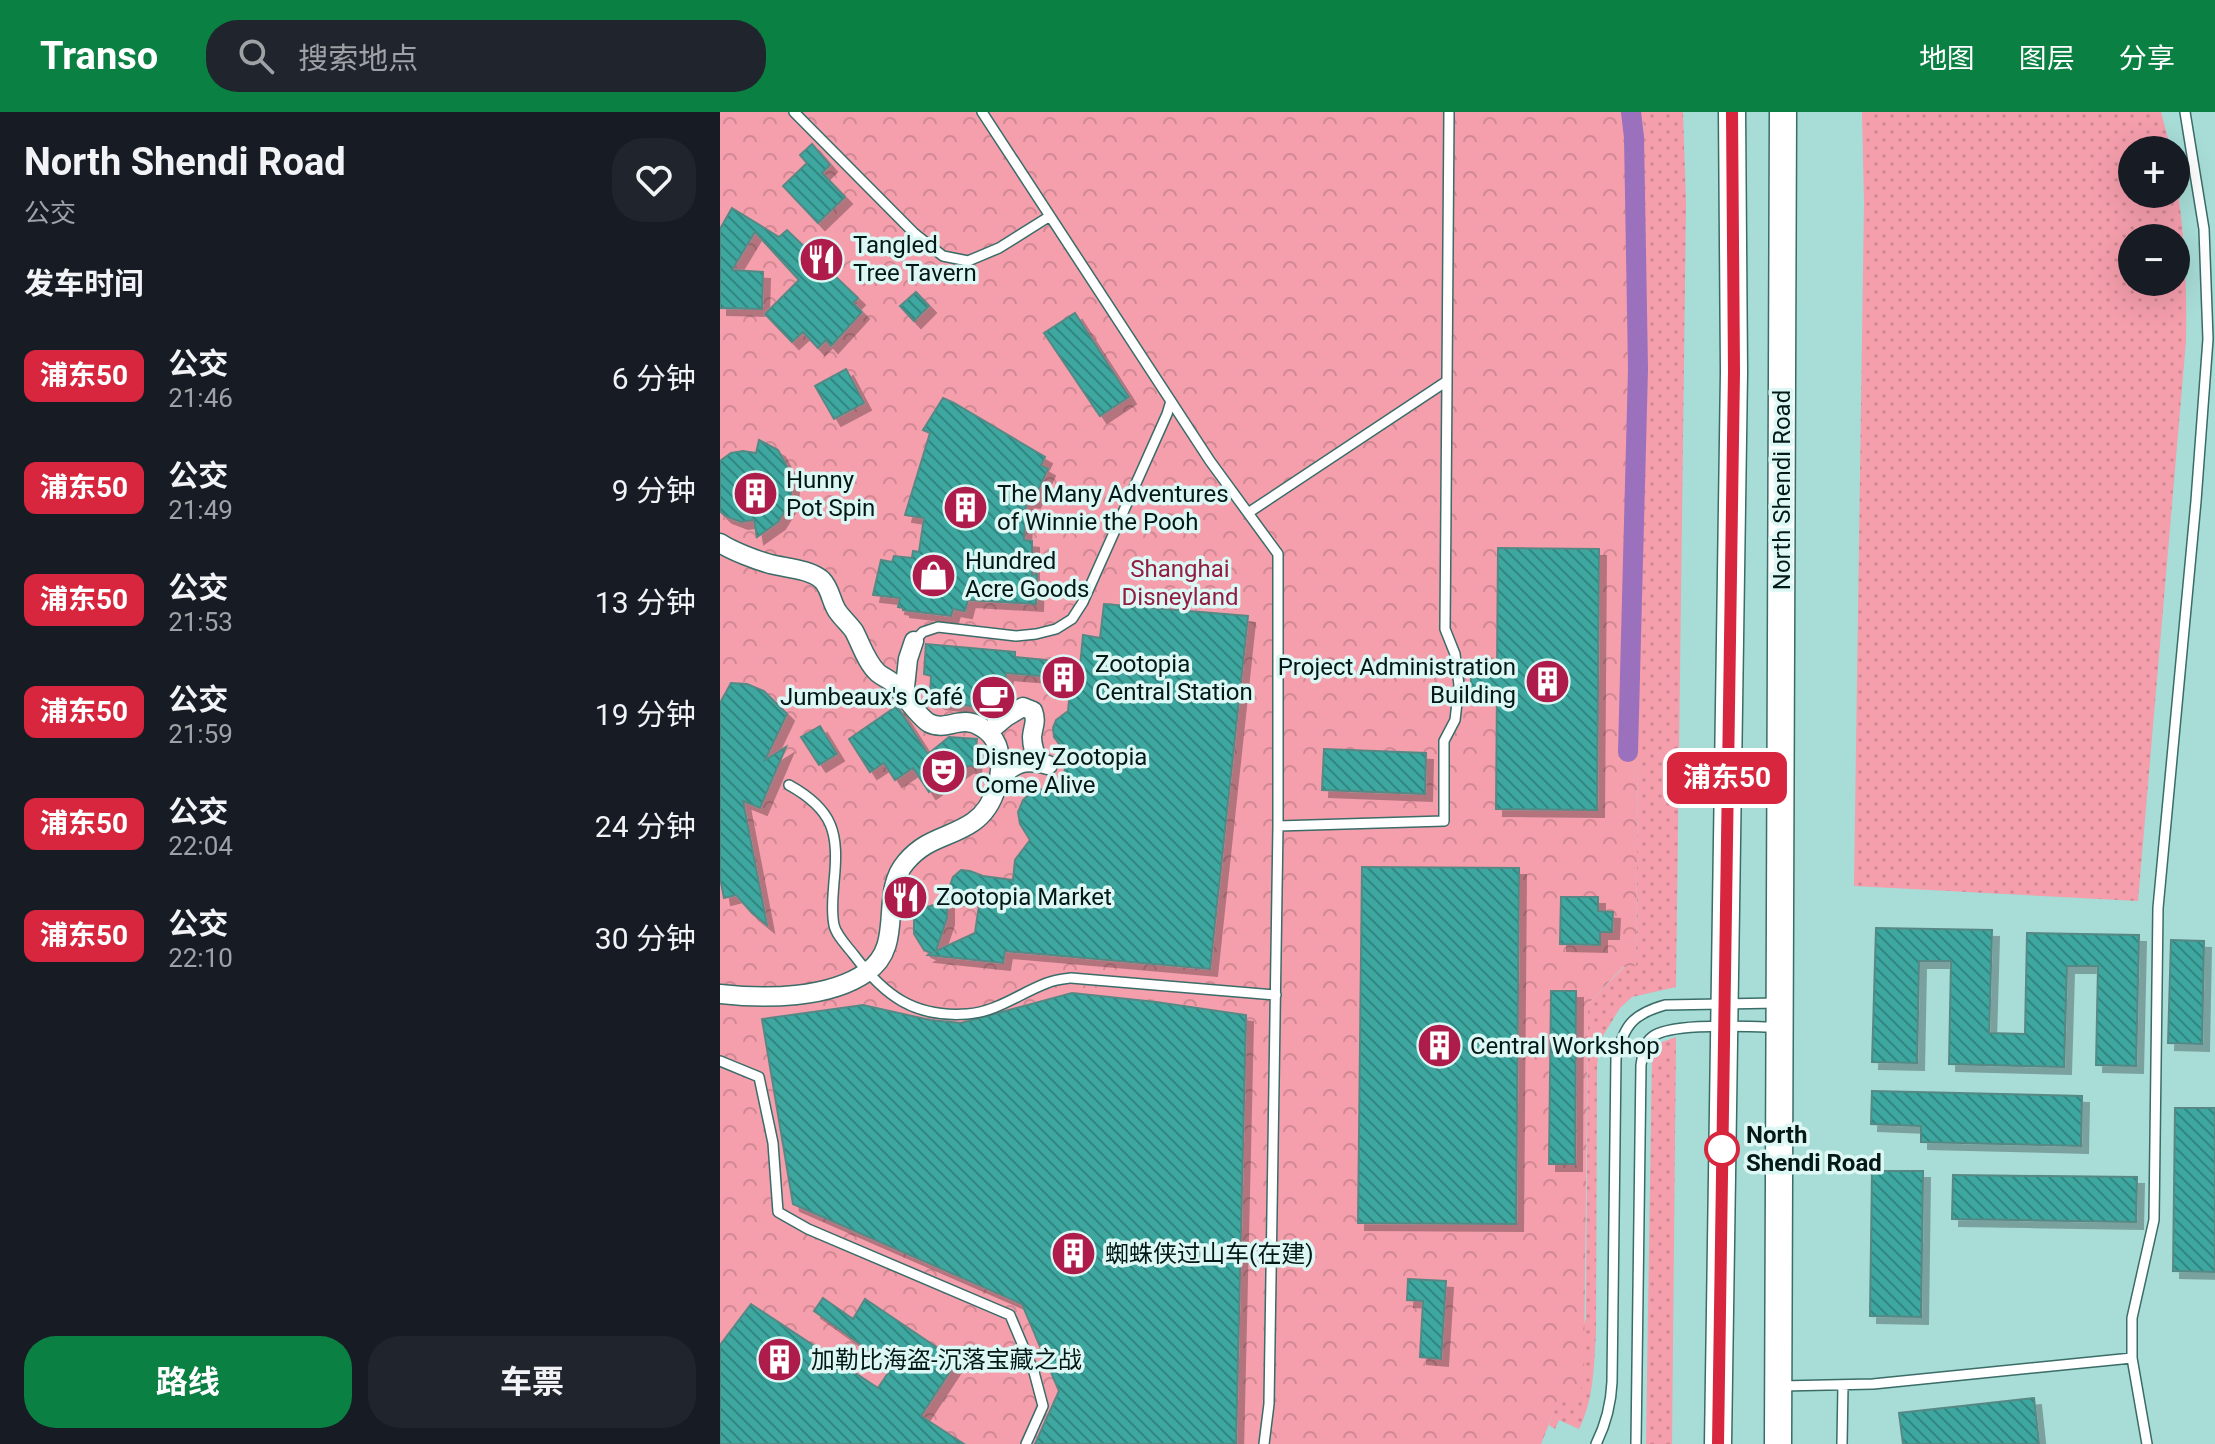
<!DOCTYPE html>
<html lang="zh">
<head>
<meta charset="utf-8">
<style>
	body { margin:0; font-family:Roboto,"Noto Sans SC",sans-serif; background:#20242c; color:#f1f3f6; height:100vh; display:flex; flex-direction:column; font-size:30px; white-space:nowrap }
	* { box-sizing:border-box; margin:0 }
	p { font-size:26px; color:#9ea1a6 }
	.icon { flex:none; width:44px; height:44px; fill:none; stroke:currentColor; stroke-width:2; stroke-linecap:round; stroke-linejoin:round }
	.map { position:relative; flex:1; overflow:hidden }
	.sheet { display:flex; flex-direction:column; background:#171b24; width:720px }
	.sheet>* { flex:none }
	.badge { padding:0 16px; border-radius:12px; font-size:28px; line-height:52px }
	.buttons { position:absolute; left:1398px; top:24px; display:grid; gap:16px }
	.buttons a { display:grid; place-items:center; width:72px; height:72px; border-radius:50%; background:#171b24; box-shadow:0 8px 32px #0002; font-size:40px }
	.map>.badge { position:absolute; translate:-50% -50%; box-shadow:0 0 0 4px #fff }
	h2 { padding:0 24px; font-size:30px; line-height:72px }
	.round { display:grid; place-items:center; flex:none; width:84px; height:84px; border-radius:32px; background:#20242c }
	.head { display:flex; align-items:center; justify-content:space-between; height:136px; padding:0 24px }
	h1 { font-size:38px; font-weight:700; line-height:60px }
	.cta { display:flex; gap:16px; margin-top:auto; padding:16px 24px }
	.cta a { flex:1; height:92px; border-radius:32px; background:#0b8043; color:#fff; font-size:32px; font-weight:700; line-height:92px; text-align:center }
	.cta a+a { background:#20242c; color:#f1f3f6 }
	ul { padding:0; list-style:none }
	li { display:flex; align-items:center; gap:24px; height:112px; padding:0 24px }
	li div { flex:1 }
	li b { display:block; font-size:30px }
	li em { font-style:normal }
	li .badge { min-width:88px; font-weight:700; text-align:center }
	header { display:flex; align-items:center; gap:48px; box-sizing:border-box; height:112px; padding:0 40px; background:#0b8043; color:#fff }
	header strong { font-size:38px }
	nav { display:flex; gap:44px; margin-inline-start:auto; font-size:28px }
	.search { width:560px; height:72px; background:#20242c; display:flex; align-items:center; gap:20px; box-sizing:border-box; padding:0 28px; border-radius:32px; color:#9ea1a6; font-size:30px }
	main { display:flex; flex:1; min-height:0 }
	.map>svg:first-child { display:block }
	.grass { fill:url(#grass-dots); fill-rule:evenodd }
	.park { fill:url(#park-crowns) }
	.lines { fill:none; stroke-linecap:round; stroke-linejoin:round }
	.canal { stroke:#9b70bc; stroke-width:20 }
	.building { fill:url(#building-back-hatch); stroke:#578985; stroke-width:2; filter:url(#shadow) }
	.lane-casing { stroke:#3a6c68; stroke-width:12 }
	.street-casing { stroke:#3a6c68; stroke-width:21 }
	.secondary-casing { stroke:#3a6c68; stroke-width:29 }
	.lane { stroke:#fff; stroke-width:9 }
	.street { stroke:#fff; stroke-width:18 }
	.secondary { stroke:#fff; stroke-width:26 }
	.line-casing { stroke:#fff; stroke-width:18 }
	.line { stroke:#d7263d; stroke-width:12 }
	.stop-dot { fill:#fff; stroke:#d7263d; stroke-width:4 }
	.labels { text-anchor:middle; stroke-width:7; stroke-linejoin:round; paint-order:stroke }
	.poi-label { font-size:24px; fill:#041917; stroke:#ddf7f4; text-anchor:start }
	.street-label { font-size:24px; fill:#041917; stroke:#ddf7f4 }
	.park-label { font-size:24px; fill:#911e40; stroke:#ddf7f4 }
	.stop-label { font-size:24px; font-weight:bold; fill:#041917; stroke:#ddf7f4; text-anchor:start }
</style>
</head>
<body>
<header>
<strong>Transo</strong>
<div class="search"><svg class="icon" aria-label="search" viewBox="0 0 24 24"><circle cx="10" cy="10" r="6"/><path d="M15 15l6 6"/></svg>搜索地点</div>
<nav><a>地图</a><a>图层</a><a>分享</a></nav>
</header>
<main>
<section class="sheet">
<div class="head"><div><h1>North Shendi Road</h1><p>公交</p></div><a class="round"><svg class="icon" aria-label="heart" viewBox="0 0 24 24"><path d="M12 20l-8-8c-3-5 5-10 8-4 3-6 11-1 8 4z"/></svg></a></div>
<h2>发车时间</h2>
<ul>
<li><span class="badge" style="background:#d7263d;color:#fff">浦东50</span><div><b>公交</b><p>21:46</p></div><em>6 分钟</em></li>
<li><span class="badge" style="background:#d7263d;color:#fff">浦东50</span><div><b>公交</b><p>21:49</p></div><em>9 分钟</em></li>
<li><span class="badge" style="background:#d7263d;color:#fff">浦东50</span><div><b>公交</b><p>21:53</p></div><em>13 分钟</em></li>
<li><span class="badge" style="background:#d7263d;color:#fff">浦东50</span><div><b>公交</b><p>21:59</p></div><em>19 分钟</em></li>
<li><span class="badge" style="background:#d7263d;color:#fff">浦东50</span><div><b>公交</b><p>22:04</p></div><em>24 分钟</em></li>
<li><span class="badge" style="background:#d7263d;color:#fff">浦东50</span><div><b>公交</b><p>22:10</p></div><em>30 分钟</em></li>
</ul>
<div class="cta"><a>路线</a><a>车票</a></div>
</section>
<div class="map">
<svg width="1495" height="1332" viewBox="0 0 1495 1332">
	<defs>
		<pattern id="grass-dots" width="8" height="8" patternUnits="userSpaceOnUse" patternTransform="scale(2)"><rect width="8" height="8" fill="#f59eac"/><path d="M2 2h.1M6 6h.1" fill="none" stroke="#d08893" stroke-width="1.8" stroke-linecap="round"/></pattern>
		<pattern id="park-crowns" width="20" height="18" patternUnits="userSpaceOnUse" patternTransform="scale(2)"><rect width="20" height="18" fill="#f59eac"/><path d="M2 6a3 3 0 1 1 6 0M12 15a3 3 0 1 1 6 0" fill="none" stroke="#d08893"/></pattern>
		<pattern id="building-back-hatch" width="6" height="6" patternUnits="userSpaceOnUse" patternTransform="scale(2)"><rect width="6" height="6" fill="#3da7a0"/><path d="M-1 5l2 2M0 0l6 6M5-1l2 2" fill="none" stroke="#318781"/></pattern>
		<filter id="shadow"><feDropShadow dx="7" dy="7" stdDeviation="0" flood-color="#0004"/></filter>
	</defs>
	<rect width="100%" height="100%" fill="#a7dcd7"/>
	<path class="grass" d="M 924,0 L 963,0 L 966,91 L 956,875 L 912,885 L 900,896 L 879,930 L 877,957 L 876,1220 C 874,1252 874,1288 859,1317 L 839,1308 L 835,1317 L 829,1313 L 866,1207 L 868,892 L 904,855 L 916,853 Z
		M 1142,0 L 1441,0 L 1451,38 L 1412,38 L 1412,82 L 1456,82 L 1456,69 C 1465,122 1467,176 1466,229 L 1418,789 L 1134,774 L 1144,92 ZM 1456,126 L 1456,170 L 1412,170 L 1412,126 Z
		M 956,925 L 952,1332 L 926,1332 L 932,944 L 940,931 Z"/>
	<path class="park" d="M 0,0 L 924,0 L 916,854 L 903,855 L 868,892 L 864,1256 L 859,1291 L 839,1287 L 821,1332 L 0,1332 Z"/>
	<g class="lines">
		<path class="canal" d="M 908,640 L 918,257 L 914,25 L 911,0"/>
	</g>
	<path class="building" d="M 92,32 L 110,53 L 102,61 L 125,85 L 98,111 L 63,74 L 87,51 L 80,43 Z
		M 12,96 L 59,125 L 67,118 L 138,186 L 133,191 L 142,200 L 111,234 L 106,228 L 98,236 L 83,220 L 72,230 L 45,202 L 79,168 L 35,120 L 12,158 L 43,160 L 42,197 L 0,196 L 0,117 Z
		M 196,180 L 209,194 L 194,209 L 180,194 Z
		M 355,201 L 409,285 L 380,304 L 324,221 Z
		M 126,257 L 144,291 L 114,307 L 95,274 Z
		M 223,286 L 234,291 L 325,345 L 321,353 L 328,357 L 313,389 L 306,388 L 304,428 L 312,429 L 312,463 L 317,462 L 316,492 L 248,488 L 245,499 L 233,497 L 231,504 L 183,498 L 183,496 L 178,495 L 180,486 L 153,483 L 161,448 L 172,450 L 174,444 L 192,446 L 193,439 L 199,440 L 204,406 L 185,403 L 210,321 L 203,318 Z
		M 39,328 L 58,338 L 68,356 L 72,373 L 70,391 L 58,410 L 37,425 L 34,408 L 21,410 L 5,404 L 0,399 L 0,349 L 11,341 L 23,339 L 36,341 Z
		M 778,436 L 879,437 L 877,698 L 776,697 L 777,580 L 751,580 L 751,559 L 777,559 Z
		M 384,492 L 528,504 L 490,857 L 285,839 L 283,851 L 208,843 L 211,841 L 204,838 L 194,822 L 194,806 L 207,795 L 227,789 L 227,806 L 216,839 L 255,821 L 260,786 L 225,787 L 233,765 L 241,758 L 250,759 L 263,764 L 293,768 L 295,748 L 310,728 L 300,712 L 298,700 L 303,688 L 312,680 L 324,677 L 343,681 L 346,641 L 334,625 L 333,616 L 336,608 L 348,599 L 350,578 L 322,564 L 286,561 L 284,588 L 268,596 L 218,590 L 210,584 L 211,564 L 204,562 L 206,532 L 295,540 L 295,545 L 326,548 L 359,565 L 363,523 L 380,526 Z
		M 11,571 L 27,572 L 44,579 L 67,602 L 45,648 L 66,635 L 40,696 L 23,689 L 47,813 L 32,801 L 16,783 L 4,786 L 0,766 L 0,591 Z
		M 177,594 L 208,642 L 229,625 L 257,627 L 254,654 L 246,654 L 209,680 L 193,656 L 175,668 L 164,651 L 150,660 L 129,627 Z
		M 100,614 L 117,642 L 99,653 L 81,625 Z
		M 604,637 L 706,641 L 705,682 L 602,678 Z
		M 642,755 L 799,756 L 796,1112 L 638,1111 Z
		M 841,785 L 878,785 L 878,799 L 893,800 L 892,820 L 880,820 L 880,833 L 840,832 Z
		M 1156,816 L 1272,818 L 1269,921 L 1305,922 L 1307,821 L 1419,823 L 1416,954 L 1376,953 L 1378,854 L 1347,854 L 1344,955 L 1229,952 L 1231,849 L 1199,849 L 1197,951 L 1152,950 Z
		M 1451,828 L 1484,829 L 1482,932 L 1448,931 Z
		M 831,879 L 856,879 L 855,1052 L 829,1052 Z
		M 352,881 L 436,890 L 526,903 L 516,1332 L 315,1332 L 339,1279 L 302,1192 L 73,1092 L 42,907 L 143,893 L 210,908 L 241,911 Z
		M 1152,979 L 1362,984 L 1361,1034 L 1201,1030 L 1201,1014 L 1151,1012 Z
		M 1455,996 L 1495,996 L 1495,1160 L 1453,1159 Z
		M 1152,1059 L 1203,1059 L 1201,1205 L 1150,1204 Z
		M 1233,1063 L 1417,1065 L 1416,1110 L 1232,1107 Z
		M 688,1167 L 726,1169 L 721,1247 L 700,1245 L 703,1189 L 687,1188 Z
		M 103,1186 L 133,1207 L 145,1187 L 237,1249 L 201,1304 L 244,1332 L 0,1332 L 0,1233 L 31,1192 L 158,1276 L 172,1255 L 94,1199 Z
		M 1314,1286 L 1319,1332 L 1183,1332 L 1179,1301 Z"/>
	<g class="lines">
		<defs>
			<path id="lane" d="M 74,0 L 194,121 L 223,144 L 248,149 L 279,136 L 330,104
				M 262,0 L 490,349 L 558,442 L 558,714 L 549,1292 L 544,1332
				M 727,269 L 729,0
				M 528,401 L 727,269 L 725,517 L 735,542 L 739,573 L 735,608 L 724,629 L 724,709 L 558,714
				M 194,529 L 203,520 L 218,515 L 296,524 L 316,522 L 336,517 L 352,507 L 363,490 L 447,302 L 451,289
				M 69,673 C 114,698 119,721 114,770 C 113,785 111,798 114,813 C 116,823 127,834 134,843 C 164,883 194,906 247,902 C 277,900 300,881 327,871 C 334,868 343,867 351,866 L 556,883
				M 0,949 L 39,965 L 53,1031 L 58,1100 L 88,1117 L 290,1203 L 314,1260 L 323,1294 L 306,1332
				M 1062,1274 L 1153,1272 L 1412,1246
				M 876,1332 C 886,1312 891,1293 892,1270 L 896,946 C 904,913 913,902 945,893 L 1057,891
				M 916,1332 L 921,953 C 923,942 924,931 932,925 C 951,910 1030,915 1056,915
				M 1122,1332 L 1123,1273
				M 1427,1332 L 1412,1246 L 1412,1206 L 1434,1108 L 1438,796 L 1476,389 L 1488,227 L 1484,117 L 1465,0"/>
			<path id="street" d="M 0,431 C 12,439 36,448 50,452 C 66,456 90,457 102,468 C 111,477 111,491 118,500 C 123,507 129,512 134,519 C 141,532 146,550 158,561 C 164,566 172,568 177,575 C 185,585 199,605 209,611 C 227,620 241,602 261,615 C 268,619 274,626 277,633 C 286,658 275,695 253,710 C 230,726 207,725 186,750 C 158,782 186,833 147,860 C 109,887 45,887 0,882
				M 184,584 L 188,547 L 194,529
				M 268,620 L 286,605 L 303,595 L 313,599 C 317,610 313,614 312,625 C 312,635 315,642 319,651
				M 278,669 C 294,650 304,647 328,653"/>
			<path id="secondary" d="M 998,1332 L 1014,260 L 1012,0
				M 1058,1332 L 1063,0"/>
		</defs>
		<use href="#lane" class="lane-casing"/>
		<use href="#street" class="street-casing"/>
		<use href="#secondary" class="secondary-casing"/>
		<use href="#lane" class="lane"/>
		<use href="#street" class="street"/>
		<use href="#secondary" class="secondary"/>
	</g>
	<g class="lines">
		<defs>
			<path id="line" d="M 998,1332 L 1014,260 L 1012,0"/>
		</defs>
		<use href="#line" class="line-casing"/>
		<use href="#line" class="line"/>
	</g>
	<defs>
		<symbol id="restaurant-disc" viewBox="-11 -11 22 22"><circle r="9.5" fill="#ae1c4c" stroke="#ddf7f4"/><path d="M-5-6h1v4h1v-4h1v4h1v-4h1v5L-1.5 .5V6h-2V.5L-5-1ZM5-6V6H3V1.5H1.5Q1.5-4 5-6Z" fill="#fff"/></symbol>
		<symbol id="building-disc" viewBox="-11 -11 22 22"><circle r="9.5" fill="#ae1c4c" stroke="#ddf7f4"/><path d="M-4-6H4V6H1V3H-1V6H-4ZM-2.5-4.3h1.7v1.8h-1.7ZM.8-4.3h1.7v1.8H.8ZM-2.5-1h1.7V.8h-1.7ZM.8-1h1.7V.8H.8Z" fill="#fff"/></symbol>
		<symbol id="shop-disc" viewBox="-11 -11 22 22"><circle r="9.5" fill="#ae1c4c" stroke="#ddf7f4"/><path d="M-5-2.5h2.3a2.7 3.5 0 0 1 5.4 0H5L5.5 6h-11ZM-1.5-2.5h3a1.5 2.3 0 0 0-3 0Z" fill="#fff"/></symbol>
		<symbol id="cafe-disc" viewBox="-11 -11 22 22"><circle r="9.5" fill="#ae1c4c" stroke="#ddf7f4"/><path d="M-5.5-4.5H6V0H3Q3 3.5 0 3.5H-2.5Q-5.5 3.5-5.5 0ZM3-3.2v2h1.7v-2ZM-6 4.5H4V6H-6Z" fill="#fff"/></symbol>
		<symbol id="theatre-disc" viewBox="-11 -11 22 22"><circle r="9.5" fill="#ae1c4c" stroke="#ddf7f4"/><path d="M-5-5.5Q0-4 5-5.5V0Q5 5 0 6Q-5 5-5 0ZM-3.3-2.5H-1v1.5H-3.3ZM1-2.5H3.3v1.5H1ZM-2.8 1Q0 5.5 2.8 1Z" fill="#fff"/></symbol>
	</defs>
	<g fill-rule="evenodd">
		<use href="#restaurant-disc" x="76" y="122" width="51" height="51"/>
		<use href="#building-disc" x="10" y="356" width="51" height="51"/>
		<use href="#building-disc" x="220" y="370" width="51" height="51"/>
		<use href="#shop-disc" x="188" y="438" width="51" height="51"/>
		<use href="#building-disc" x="318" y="540" width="51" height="51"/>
		<use href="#building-disc" x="802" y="544" width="51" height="51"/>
		<use href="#cafe-disc" x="248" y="560" width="51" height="51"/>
		<use href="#theatre-disc" x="198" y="634" width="51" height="51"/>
		<use href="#restaurant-disc" x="160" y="760" width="51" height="51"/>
		<use href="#building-disc" x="694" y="908" width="51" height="51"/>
		<use href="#building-disc" x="328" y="1116" width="51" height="51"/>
		<use href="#building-disc" x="34" y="1222" width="51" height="51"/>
	</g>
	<circle class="stop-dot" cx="1002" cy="1037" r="16"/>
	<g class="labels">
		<g class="poi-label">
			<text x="133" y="141">Tangled<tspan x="133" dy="28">Tree Tavern</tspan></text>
			<text x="66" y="376">Hunny<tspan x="66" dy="28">Pot Spin</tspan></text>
			<text x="277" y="390">The Many Adventures<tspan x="277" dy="28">of Winnie the Pooh</tspan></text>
			<text x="245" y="457">Hundred<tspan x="245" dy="28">Acre Goods</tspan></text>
			<text x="375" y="560">Zootopia<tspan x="375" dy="28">Central Station</tspan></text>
			<text x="796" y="563" text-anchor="end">Project Administration<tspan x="796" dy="28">Building</tspan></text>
			<text x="243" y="593" text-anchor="end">Jumbeaux's Café</text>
			<text x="255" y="653">Disney Zootopia<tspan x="255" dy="28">Come Alive</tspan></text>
			<text x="216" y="793">Zootopia Market</text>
			<text x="750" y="942">Central Workshop</text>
			<text x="385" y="1150">蜘蛛侠过山车(在建)</text>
			<text x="91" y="1256">加勒比海盗-沉落宝藏之战</text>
		</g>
		<g class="street-label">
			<text transform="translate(1062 378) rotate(-90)" y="8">North Shendi Road</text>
		</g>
		<g class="park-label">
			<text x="460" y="465">Shanghai<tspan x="460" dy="28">Disneyland</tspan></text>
		</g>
		<g class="stop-label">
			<text x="1026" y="1031">North<tspan x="1026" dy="28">Shendi Road</tspan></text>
		</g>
	</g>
</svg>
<div class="buttons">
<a>+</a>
<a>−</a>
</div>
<b class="badge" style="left:1007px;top:666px;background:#d7263d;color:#fff">浦东50</b>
</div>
</main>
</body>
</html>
